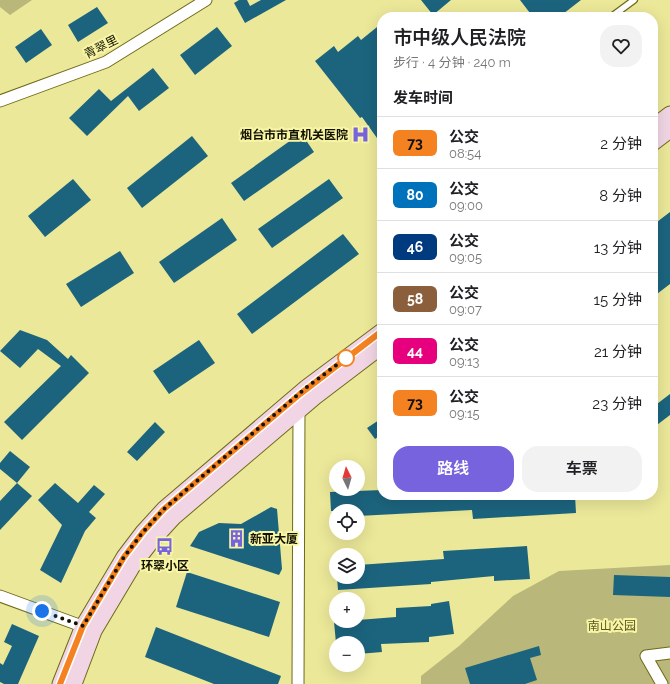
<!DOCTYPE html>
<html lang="zh">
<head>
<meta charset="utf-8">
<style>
	body { margin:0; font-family:Raleway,"Noto Sans SC",sans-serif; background:#f2f2f2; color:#202124; height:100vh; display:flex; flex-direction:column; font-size:15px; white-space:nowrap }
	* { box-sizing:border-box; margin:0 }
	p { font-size:13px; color:#757577 }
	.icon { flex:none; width:22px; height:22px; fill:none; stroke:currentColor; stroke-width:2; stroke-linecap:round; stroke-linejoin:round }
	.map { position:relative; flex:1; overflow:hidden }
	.side { position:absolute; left:377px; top:12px; width:281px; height:488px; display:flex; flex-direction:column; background:#fff; border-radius:16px; box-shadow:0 4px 16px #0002 }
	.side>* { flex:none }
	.badge { padding:0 8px; border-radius:6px; font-size:14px; line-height:26px }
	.needle { width:26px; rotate:355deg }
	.fabs { position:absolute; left:329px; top:460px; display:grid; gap:8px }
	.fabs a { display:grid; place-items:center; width:36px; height:36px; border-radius:50%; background:#fff; box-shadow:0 4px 16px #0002; font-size:20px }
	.you { position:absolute; width:20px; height:20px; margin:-10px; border:3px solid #fff; border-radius:50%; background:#1a73e8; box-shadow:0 0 0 6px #1a73e833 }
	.map>.badge { position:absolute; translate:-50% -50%; box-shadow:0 0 0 2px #fff }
	h2 { padding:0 16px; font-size:15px; line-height:36px }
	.round { display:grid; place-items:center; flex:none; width:42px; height:42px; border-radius:16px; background:#f2f2f2 }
	.summary { display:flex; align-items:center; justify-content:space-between; height:68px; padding:0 16px }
	h1 { font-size:19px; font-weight:600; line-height:30px }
	.primary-button { display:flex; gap:8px; margin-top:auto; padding:8px 16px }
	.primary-button a { flex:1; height:46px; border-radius:16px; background:#7763de; color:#fff; font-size:16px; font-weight:600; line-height:46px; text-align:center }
	.primary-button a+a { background:#f2f2f2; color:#202124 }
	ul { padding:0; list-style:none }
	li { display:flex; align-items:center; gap:12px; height:52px; padding:0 16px; border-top:1px solid #e0e0e0 }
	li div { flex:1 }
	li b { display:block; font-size:15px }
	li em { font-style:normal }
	li .badge { min-width:44px; font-weight:700; text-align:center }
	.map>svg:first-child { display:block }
	.green { fill:#b9b779 }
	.building { fill:#1c647e }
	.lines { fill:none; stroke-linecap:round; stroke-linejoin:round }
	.lane-casing { stroke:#6e6a18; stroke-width:8 }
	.street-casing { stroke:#6e6a18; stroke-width:13 }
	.secondary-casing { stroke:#6e6a18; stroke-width:17 }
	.lane { stroke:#fff; stroke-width:5.5 }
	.street { stroke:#fff; stroke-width:11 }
	.secondary { stroke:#f1d5e4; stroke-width:15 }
	.line-casing { stroke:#fff; stroke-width:9 }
	.line { stroke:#f58220; stroke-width:6 }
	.walk { stroke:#141300; stroke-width:4; stroke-dasharray:0 7.2 }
	.stop-dot { fill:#fff; stroke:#f58220; stroke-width:2 }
	.labels { text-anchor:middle; stroke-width:4; stroke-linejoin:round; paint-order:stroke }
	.street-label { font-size:12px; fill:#141300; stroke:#f8f6a6 }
	.poi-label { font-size:12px; font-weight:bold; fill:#141300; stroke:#f8f6a6; text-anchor:end }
	.park-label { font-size:12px; fill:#5a5821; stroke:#f8f6a6 }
</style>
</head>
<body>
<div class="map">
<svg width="670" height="684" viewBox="0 0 670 684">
	<rect width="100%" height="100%" fill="#ebe899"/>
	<path class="green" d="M 0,0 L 32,0 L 10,15 L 0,7 Z
		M 670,565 L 670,684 L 421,684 L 421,676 L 459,646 L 513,596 L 559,571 Z"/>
	<path class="building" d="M 239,0 L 247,0 L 250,6 L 261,0 L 286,0 L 245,23 L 234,3 Z
		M 421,0 L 451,0 L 433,15 Z
		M 520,0 L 581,0 L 559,17 L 533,17 Z
		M 97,7 L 108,23 L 78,42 L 68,25 Z
		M 382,23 L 382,145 L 362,117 L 360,118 L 315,61 L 334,46 L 338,52 L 358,36 L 361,40 Z
		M 217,27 L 232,46 L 195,75 L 180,55 Z
		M 41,29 L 52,45 L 26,63 L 15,47 Z
		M 153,68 L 169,88 L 139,111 L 128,96 L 87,136 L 69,118 L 99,89 L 111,101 Z
		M 301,133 L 314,152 L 244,201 L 231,183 Z
		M 192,136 L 208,156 L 142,208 L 127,188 Z
		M 73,179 L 91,200 L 45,237 L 28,216 Z
		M 329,179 L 343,198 L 272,248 L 258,229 Z
		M 670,212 L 670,284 L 653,297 L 653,225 Z
		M 222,218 L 237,240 L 174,283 L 159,262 Z
		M 343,234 L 359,254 L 252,334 L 237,314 Z
		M 120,251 L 134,273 L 81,307 L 66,284 Z
		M 20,330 L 47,340 L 68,359 L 71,355 L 89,373 L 22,440 L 4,422 L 61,366 L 38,349 L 20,368 L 0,351 Z
		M 199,340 L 215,363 L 169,394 L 153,371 Z
		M 670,394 L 670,415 L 653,428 L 653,407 Z
		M 382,418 L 382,434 L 375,439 L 367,428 Z
		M 155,422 L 165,432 L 137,461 L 127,452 Z
		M 10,451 L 30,467 L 17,483 L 0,469 L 0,463 Z
		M 17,483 L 32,496 L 0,530 L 0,501 Z
		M 55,483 L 78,503 L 94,485 L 105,494 L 89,512 L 96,518 L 85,531 L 61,583 L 40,570 L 62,525 L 38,500 Z
		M 382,490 L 382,495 L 461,495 L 461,499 L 531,495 L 575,495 L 576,513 L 473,519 L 472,510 L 358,516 L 358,511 L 331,511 L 330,492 Z
		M 271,507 L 277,509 L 282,569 L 279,575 L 190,546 L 199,532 L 219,523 L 241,524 Z
		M 527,546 L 530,579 L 494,581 L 494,576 L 431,582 L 431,584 L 338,590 L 337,577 L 358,577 L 358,565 L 444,559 L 443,551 Z
		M 187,572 L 280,602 L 269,637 L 176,607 Z
		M 614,575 L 670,577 L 670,597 L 613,595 Z
		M 449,601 L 454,634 L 429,637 L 429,642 L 381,644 L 382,652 L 358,654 L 358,643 L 336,643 L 334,622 L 358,621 L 358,620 L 396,617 L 396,608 L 431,606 L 431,604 Z
		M 12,624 L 39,636 L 18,684 L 4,684 L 0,682 L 0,663 L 3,665 L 12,646 L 4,642 Z
		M 156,627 L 281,676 L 278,684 L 214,684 L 145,657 Z
		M 539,646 L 541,655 L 530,658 L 537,680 L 525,684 L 470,684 L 465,668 Z"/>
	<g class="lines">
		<defs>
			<path id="lane" d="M 611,17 L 634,0"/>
			<path id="street" d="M 0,101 L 106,62 L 206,0
				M 297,407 L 299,410 L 298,684
				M 0,596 L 90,629
				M 662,684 L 646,656 L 670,653"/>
			<path id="secondary" d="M 653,127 L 670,114
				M 653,143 L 670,130
				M 60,684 L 83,626 L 124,557 L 143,532 L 164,509 L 307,387 L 382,331
				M 74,684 L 94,631 L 134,564 L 152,541 L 174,517 L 315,397 L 382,346"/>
		</defs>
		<use href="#lane" class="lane-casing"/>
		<use href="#street" class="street-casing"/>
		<use href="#secondary" class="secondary-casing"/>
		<use href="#lane" class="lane"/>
		<use href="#street" class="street"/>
		<use href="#secondary" class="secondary"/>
	</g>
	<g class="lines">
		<defs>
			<path id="line" d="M 60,684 L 83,626 L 124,557 L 143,532 L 164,509 L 300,394 L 382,331"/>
		</defs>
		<use href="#line" class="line-casing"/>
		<use href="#line" class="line"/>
		<path class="walk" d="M 42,611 L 83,626 L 124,557 L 143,532 L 164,509 L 307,387 L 346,358"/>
	</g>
	<defs>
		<symbol id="hospital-bare" viewBox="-9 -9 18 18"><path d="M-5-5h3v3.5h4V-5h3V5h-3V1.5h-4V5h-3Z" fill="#7763de" stroke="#f8f6a6" stroke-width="2.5" paint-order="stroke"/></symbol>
		<symbol id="building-bare" viewBox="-9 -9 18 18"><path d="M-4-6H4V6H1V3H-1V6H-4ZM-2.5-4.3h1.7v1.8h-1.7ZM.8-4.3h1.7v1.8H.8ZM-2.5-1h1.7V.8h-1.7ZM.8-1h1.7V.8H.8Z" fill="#7763de" stroke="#f8f6a6" stroke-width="2.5" paint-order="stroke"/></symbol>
		<symbol id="bus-bare" viewBox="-9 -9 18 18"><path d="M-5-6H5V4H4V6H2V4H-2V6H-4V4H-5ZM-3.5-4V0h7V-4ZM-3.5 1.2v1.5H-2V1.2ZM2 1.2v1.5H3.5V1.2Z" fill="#7763de" stroke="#f8f6a6" stroke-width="2.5" paint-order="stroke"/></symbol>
	</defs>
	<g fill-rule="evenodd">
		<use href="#hospital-bare" x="348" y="122" width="25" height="25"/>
		<use href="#building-bare" x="224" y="526" width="25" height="25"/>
		<use href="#bus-bare" x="152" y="534" width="25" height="25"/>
	</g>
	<circle class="stop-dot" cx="346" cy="358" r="8"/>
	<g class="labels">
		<g class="street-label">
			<text transform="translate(101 47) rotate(-27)" y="4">青翠里</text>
		</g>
		<g class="poi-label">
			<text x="348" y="139">烟台市市直机关医院</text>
			<text x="250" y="543" text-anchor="start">新亚大厦</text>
			<text x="165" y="570" text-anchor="middle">环翠小区</text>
		</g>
		<g class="park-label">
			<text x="612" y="630">南山公园</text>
		</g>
	</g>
</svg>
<div class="fabs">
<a><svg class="needle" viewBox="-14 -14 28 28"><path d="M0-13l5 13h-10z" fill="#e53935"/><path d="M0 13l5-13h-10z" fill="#757577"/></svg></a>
<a><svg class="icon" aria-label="locate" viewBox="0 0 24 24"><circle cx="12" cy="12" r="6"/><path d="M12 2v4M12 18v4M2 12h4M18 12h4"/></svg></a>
<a><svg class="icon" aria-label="layers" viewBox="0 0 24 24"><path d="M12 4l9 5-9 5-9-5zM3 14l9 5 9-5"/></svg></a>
<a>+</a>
<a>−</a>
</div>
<div class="you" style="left:42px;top:611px"></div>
<section class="side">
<div class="summary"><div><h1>市中级人民法院</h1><p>步行 · 4 分钟 · 240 m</p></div><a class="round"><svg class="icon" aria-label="heart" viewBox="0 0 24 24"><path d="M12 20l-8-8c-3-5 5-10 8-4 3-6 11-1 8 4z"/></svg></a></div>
<h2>发车时间</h2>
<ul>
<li><span class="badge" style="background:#f58220;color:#111">73</span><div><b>公交</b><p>08:54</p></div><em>2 分钟</em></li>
<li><span class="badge" style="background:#0072bc;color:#fff">80</span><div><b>公交</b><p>09:00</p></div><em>8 分钟</em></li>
<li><span class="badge" style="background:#003b80;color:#fff">46</span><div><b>公交</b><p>09:05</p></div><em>13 分钟</em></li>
<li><span class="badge" style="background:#8b5e3c;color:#fff">58</span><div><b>公交</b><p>09:07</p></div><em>15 分钟</em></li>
<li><span class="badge" style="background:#e6007e;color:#fff">44</span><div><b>公交</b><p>09:13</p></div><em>21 分钟</em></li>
<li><span class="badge" style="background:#f58220;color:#111">73</span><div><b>公交</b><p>09:15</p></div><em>23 分钟</em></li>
</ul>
<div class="primary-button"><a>路线</a><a>车票</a></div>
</section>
</div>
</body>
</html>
